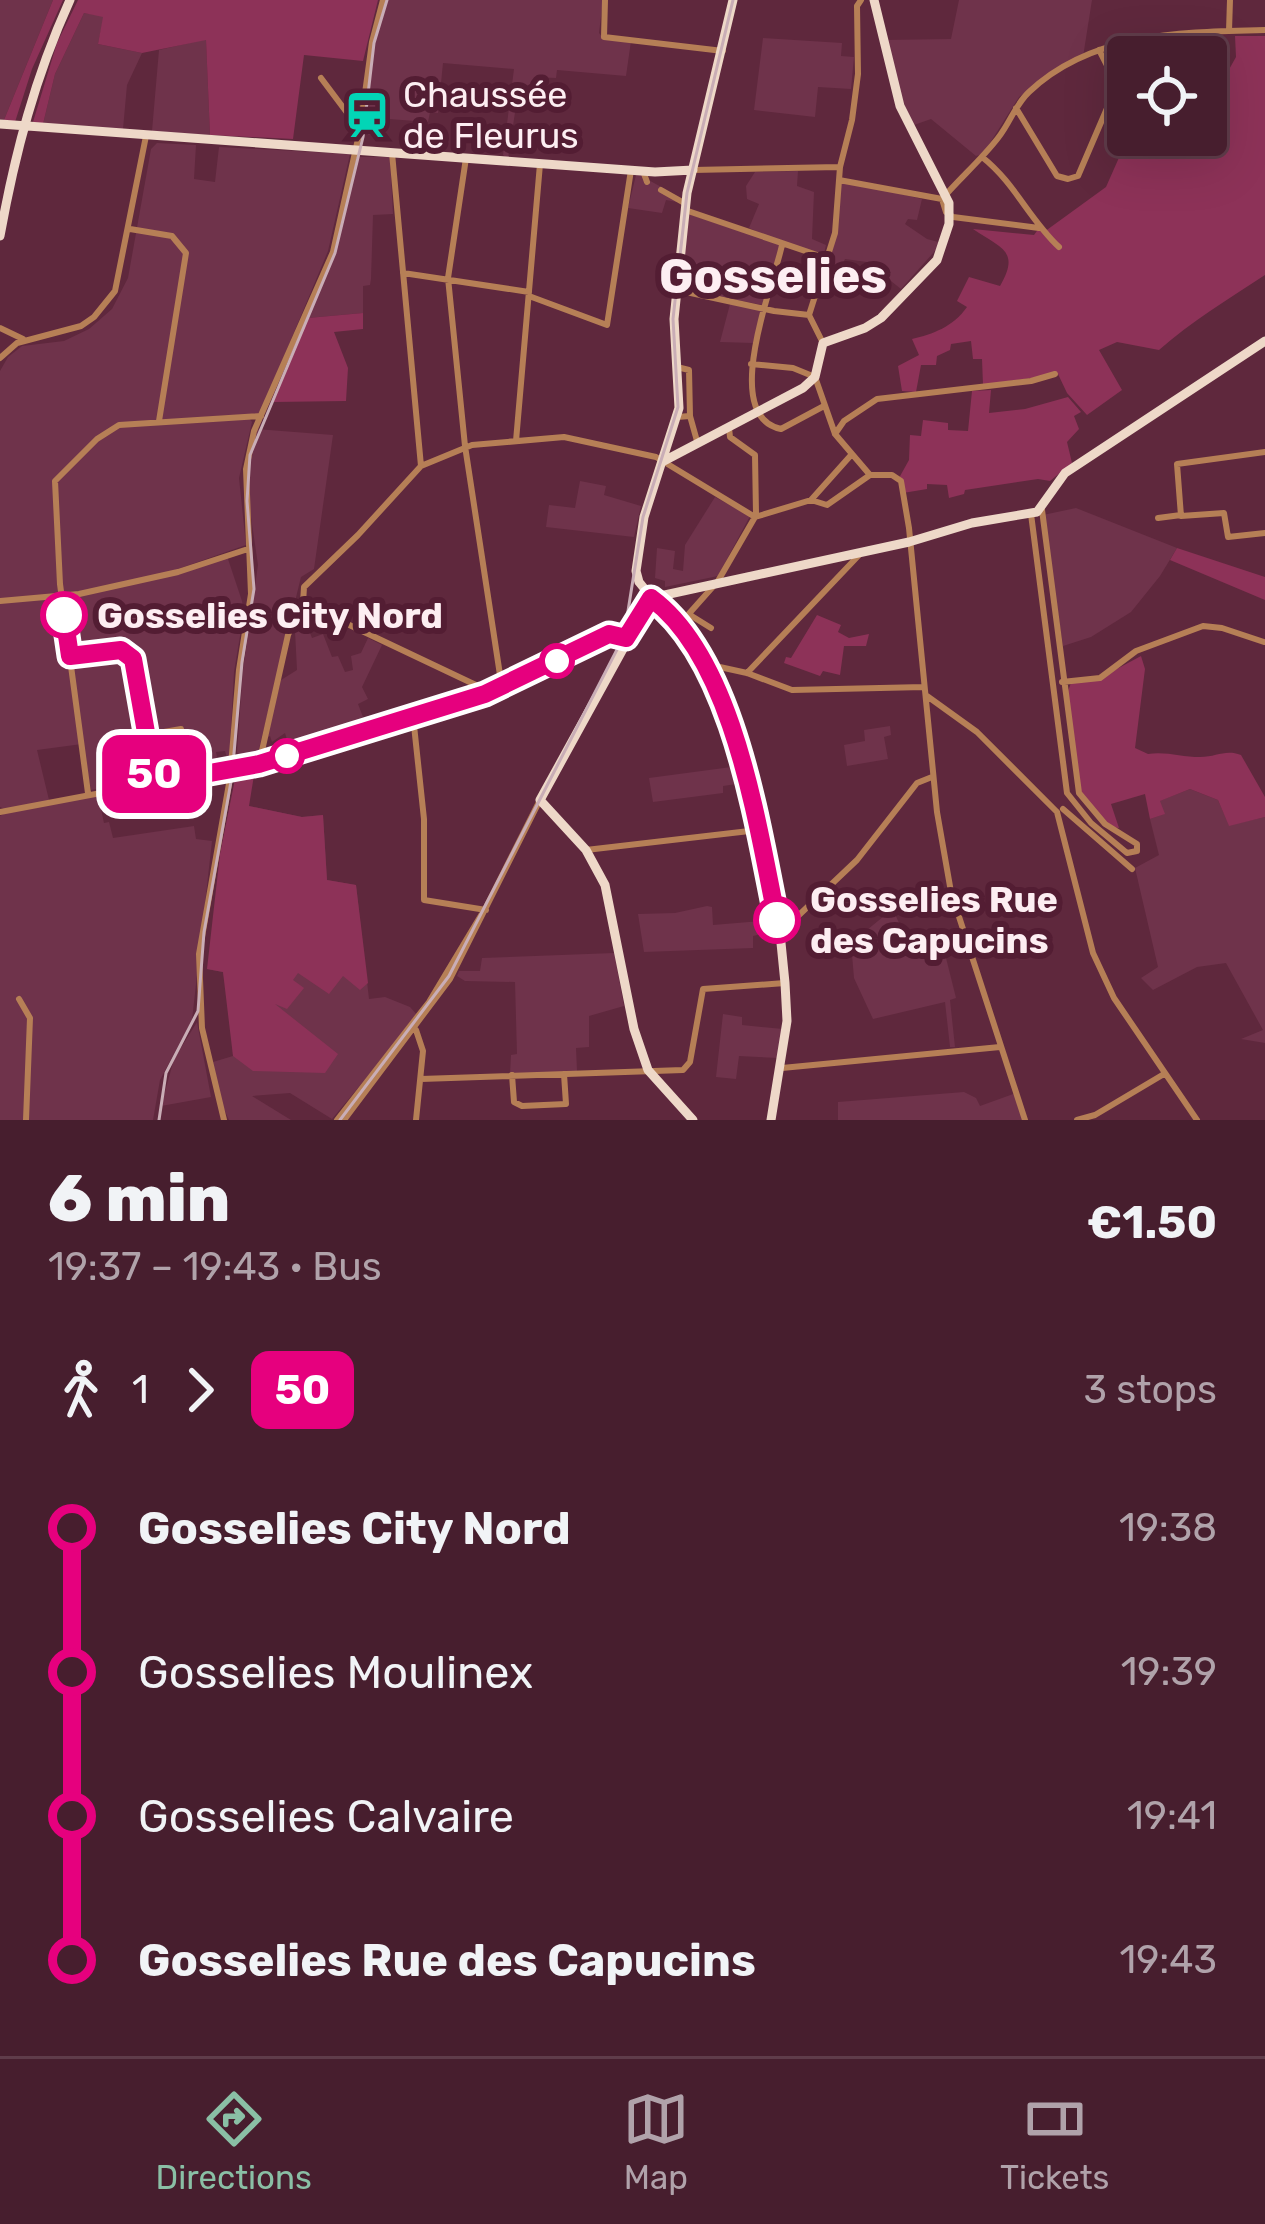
<!DOCTYPE html>
<html lang="en">
<head>
<meta charset="utf-8">
<style>
	body { margin:0; font-family:Rubik,sans-serif; background:#4e2736; color:#f1f3f6; height:100vh; display:flex; flex-direction:column; font-size:45px; white-space:nowrap }
	* { box-sizing:border-box; margin:0 }
	p { font-size:39px; color:#b0a2aa }
	.icon { flex:none; width:66px; height:66px; fill:none; stroke:currentColor; stroke-width:2; stroke-linecap:round; stroke-linejoin:round }
	.map { position:relative; height:1120px; overflow:hidden }
	.panel { display:flex; flex-direction:column; background:#471e2e; flex:1 }
	.panel>* { flex:none }
	.badge { padding:0 24px; border-radius:18px; font-size:42px; line-height:78px }
	.controls { position:absolute; left:1107px; top:36px; display:grid; gap:24px }
	.controls a { display:grid; place-items:center; width:120px; height:120px; border-radius:12px; background:#471e2e; box-shadow:0 12px 48px #0002,0 0 0 3px #5f3c4a; font-size:60px }
	.map>.badge { position:absolute; translate:-50% -50%; box-shadow:0 0 0 6px #fff }
	.legs { display:flex; align-items:center; gap:18px; height:132px; padding:0 48px; font-size:39px }
	.legs p { margin-inline-start:auto }
	.summary { display:flex; align-items:center; justify-content:space-between; height:204px; padding:0 48px }
	h1 { font-size:66px; font-weight:800; line-height:90px }
	ul { padding:0 48px; list-style:none }
	li { display:flex; align-items:center; gap:42px; height:144px; font-size:45px }
	li i { display:grid; place-items:center; width:18px; height:100%; margin:0 15px; background:currentColor }
	li i::after { content:''; width:30px; height:30px; margin:-15px; border:9px solid; border-radius:50%; background:#471e2e }
	li p { margin-inline-start:auto }
	li:first-child i { background:linear-gradient(#0000 50%,currentColor 0) }
	li:last-child i { background:linear-gradient(currentColor 50%,#0000 0) }
	.menu { display:flex; justify-content:space-around; align-items:center; height:168px; border-top:3px solid #5f3c4a; background:#471e2e; font-size:33px; color:#b0a2aa }
	.menu a { display:grid; justify-items:center; gap:6px }
	.menu .active { color:#8abfa5 }
	.map>svg:first-child { display:block }
	.built { fill:#6f334b }
	.green { fill:#8d3258 }
	.lines { fill:none; stroke-linecap:round; stroke-linejoin:round }
	.minor { stroke:#b67f56; stroke-width:6 }
	.major { stroke:#eed8c8; stroke-width:9 }
	.tram { stroke:#c9adb6; stroke-width:3 }
	.line-1-casing { stroke:#fff; stroke-width:27 }
	.line-1 { stroke:#e6007e; stroke-width:18 }
	.stop-1-dot { fill:#fff; stroke:#e6007e; stroke-width:6 }
	.labels { text-anchor:middle; stroke-width:12; stroke-linejoin:round; paint-order:stroke }
	.poi-label { font-size:36px; fill:#fdeef2; stroke:#531d33; text-anchor:start }
	.stop-label { font-size:36px; font-weight:bold; fill:#fdeef2; stroke:#531d33; text-anchor:start }
	.district-label { font-size:48px; font-weight:bold; fill:#fdeef2; stroke:#531d33 }
</style>
</head>
<body>
<div class="map">
<svg width="1265" height="1120" viewBox="0 0 1265 1120">
	<rect width="100%" height="100%" fill="#5f283d"/>
	<path class="built" d="M 0,0 L 53,0 L 4,120 L 0,119 Z
		M 387,0 L 603,0 L 599,33 L 604,39 L 631,41 L 626,76 L 557,70 L 556,78 L 536,77 L 533,99 L 517,99 L 508,159 L 503,155 L 514,69 L 443,63 L 438,113 L 430,112 L 428,122 L 389,119 L 382,134 L 368,135 L 372,44 Z
		M 959,0 L 1092,0 L 1083,57 L 1051,73 L 1019,97 L 983,154 L 976,156 L 931,119 L 911,126 L 884,40 L 951,39 Z
		M 84,13 L 104,16 L 98,44 L 142,53 L 127,85 L 123,129 L 43,124 L 55,74 Z
		M 763,38 L 842,43 L 841,56 L 854,57 L 851,89 L 818,87 L 815,117 L 754,110 Z
		M 206,39 L 210,135 L 152,131 L 159,50 Z
		M 157,143 L 196,145 L 194,179 L 215,182 L 219,147 L 350,154 L 328,251 L 260,414 L 217,416 L 218,421 L 249,418 L 252,422 L 239,478 L 246,545 L 175,570 L 227,556 L 242,601 L 244,612 L 234,672 L 229,765 L 225,751 L 216,752 L 219,768 L 151,780 L 143,735 L 119,739 L 124,784 L 91,790 L 82,744 L 37,750 L 49,800 L 98,795 L 104,823 L 109,822 L 113,838 L 194,826 L 196,839 L 212,841 L 192,1020 L 160,1080 L 153,1120 L 0,1120 L 0,816 L 9,811 L 0,807 L 0,371 L 8,357 L 22,346 L 64,341 L 89,329 L 112,309 L 128,278 L 151,149 Z
		M 357,157 L 390,157 L 393,214 L 373,215 L 371,279 L 370,285 L 363,286 L 363,313 L 308,318 L 339,234 Z
		M 643,171 L 643,177 L 665,189 L 677,202 L 666,200 L 662,213 L 628,208 L 636,175 Z
		M 798,171 L 797,186 L 814,192 L 812,239 L 826,245 L 824,254 L 780,242 L 749,228 L 759,204 L 747,199 L 746,186 L 755,172 Z
		M 840,180 L 922,199 L 917,220 L 908,219 L 905,224 L 927,239 L 942,243 L 901,289 L 867,262 L 845,259 L 834,281 L 838,292 L 820,287 L 836,238 Z
		M 688,214 L 782,245 L 766,306 L 680,288 Z
		M 730,304 L 763,310 L 753,343 L 720,342 Z
		M 256,429 L 333,435 L 314,569 L 301,577 L 256,761 L 242,762 L 237,752 L 243,669 L 258,565 L 245,476 Z
		M 580,481 L 606,486 L 604,495 L 641,506 L 634,537 L 546,527 L 549,505 L 575,508 Z
		M 715,497 L 750,516 L 718,576 L 665,587 L 665,581 L 655,578 L 657,548 L 675,551 L 673,569 L 683,571 L 685,545 Z
		M 1076,508 L 1177,548 L 1160,576 L 1131,612 L 1091,637 L 1063,646 L 1043,515 Z
		M 306,622 L 312,638 L 323,634 L 332,657 L 338,656 L 345,672 L 353,670 L 351,656 L 361,653 L 368,638 L 382,645 L 362,687 L 368,699 L 358,704 L 363,717 L 350,723 L 352,731 L 291,752 L 285,733 L 272,742 L 270,736 L 266,738 L 281,680 L 297,670 L 295,631 L 298,624 Z
		M 890,726 L 891,735 L 884,737 L 888,759 L 847,766 L 844,745 L 865,741 L 864,730 Z
		M 739,766 L 743,783 L 723,786 L 723,793 L 653,802 L 649,778 Z
		M 1190,789 L 1218,800 L 1229,825 L 1265,817 L 1265,1043 L 1241,1039 L 1263,1030 L 1226,963 L 1197,967 L 1153,990 L 1141,978 L 1158,967 L 1135,868 L 1159,855 L 1150,819 L 1164,814 L 1159,801 Z
		M 249,806 L 302,817 L 323,815 L 327,880 L 356,885 L 369,999 L 385,997 L 410,1007 L 418,1016 L 332,1119 L 290,1093 L 252,1096 L 291,1120 L 229,1120 L 220,1100 L 213,1062 L 233,1056 L 230,1012 L 223,972 L 207,969 Z
		M 707,906 L 712,907 L 713,925 L 772,920 L 779,930 L 753,936 L 753,948 L 644,952 L 638,914 L 675,913 Z
		M 889,912 L 895,914 L 909,945 L 920,943 L 927,964 L 946,958 L 956,998 L 950,1000 L 955,1047 L 950,1047 L 945,1002 L 873,1019 L 854,978 L 851,943 Z
		M 614,953 L 624,1006 L 589,1016 L 589,1047 L 576,1048 L 577,1071 L 510,1075 L 511,1055 L 517,1054 L 515,982 L 465,981 L 457,976 L 459,971 L 480,971 L 482,958 Z
		M 723,1014 L 742,1017 L 742,1025 L 783,1029 L 779,1058 L 739,1056 L 736,1079 L 716,1077 Z
		M 197,1022 L 211,1097 L 161,1106 L 174,1059 Z
		M 964,1092 L 976,1098 L 980,1106 L 1016,1093 L 1025,1120 L 838,1120 L 838,1102 Z"/>
	<path class="green" d="M 53,0 L 63,0 L 32,69 L 15,122 L 4,120 Z
		M 78,0 L 378,0 L 363,61 L 304,55 L 293,139 L 210,135 L 206,40 L 142,53 L 98,44 L 103,17 L 84,13 L 55,74 L 43,124 L 33,122 L 57,43 Z
		M 1235,36 L 1265,36 L 1265,275 C 1228,299 1191,322 1159,350 L 1117,342 L 1099,350 L 1122,390 L 1087,415 L 1067,393 L 1058,374 L 983,385 L 982,359 L 973,359 L 971,341 L 951,344 L 950,350 L 937,356 L 936,365 L 921,365 L 916,392 L 902,391 L 898,366 L 919,355 L 912,339 C 933,334 953,327 967,307 L 957,301 L 969,277 L 1000,286 C 1021,250 1000,248 973,229 L 1034,235 L 1039,228 L 1044,232 L 1106,187 L 1129,135 L 1206,135 L 1206,77 L 1222,82 L 1236,57 Z
		M 363,313 L 363,329 L 334,332 L 348,368 L 346,401 L 273,402 L 308,318 Z
		M 991,390 L 989,413 L 1025,409 L 1068,397 L 1081,412 L 1074,416 L 1079,429 L 1067,442 L 1072,463 L 1050,481 L 1038,479 L 965,490 L 964,494 L 949,498 L 947,485 L 927,484 L 927,489 L 903,493 L 899,478 L 909,460 L 910,435 L 921,436 L 923,420 L 948,423 L 948,430 L 968,431 L 972,391 Z
		M 1177,548 L 1265,577 L 1265,600 L 1170,560 Z
		M 817,615 L 841,625 L 838,632 L 849,638 L 869,634 L 866,646 L 844,646 L 840,675 L 823,671 L 820,676 L 784,663 L 786,657 L 791,658 Z
		M 1141,656 L 1145,669 L 1135,748 L 1148,754 C 1165,751 1182,757 1200,757 C 1217,757 1225,749 1241,755 L 1265,797 L 1265,817 L 1229,826 L 1218,800 L 1190,789 L 1160,801 L 1165,814 L 1150,819 L 1145,794 L 1111,804 L 1119,828 L 1109,827 L 1081,795 L 1068,691 L 1071,683 L 1100,678 Z
		M 255,769 L 249,806 L 302,817 L 323,815 L 327,880 L 356,885 L 368,983 L 360,990 L 343,976 L 329,994 L 298,973 L 293,980 L 304,988 L 287,1009 L 275,1004 L 338,1054 L 325,1073 L 253,1071 L 233,1056 L 223,972 L 207,969 L 220,854 L 236,774 Z"/>
	<g class="lines">
		<path class="minor" d="M 605,0 L 604,37 L 723,51
			M 1229,31 L 1230,0
			M 321,78 L 360,130
			M 1016,108 L 1057,176 L 1068,179 L 1078,176 L 1117,85 L 1099,50
			M 392,153 L 421,466
			M 982,157 C 1015,183 1029,219 1059,247
			M 466,158 L 448,278 L 465,446 L 502,688
			M 693,170 L 839,167
			M 643,171 L 647,182
			M 839,180 L 942,199
			M 661,190 L 686,204
			M 942,199 C 960,178 981,160 998,138 C 1010,123 1015,105 1029,92 C 1092,32 1183,32 1265,30
			M 942,199 L 946,212 L 953,217 L 1039,228
			M 685,210 L 826,258
			M 130,229 L 172,236 L 186,253 L 159,421
			M 782,245 C 774,284 719,416 781,429 L 824,406
			M 403,273 L 529,292
			M 773,285 L 801,292
			M 677,290 L 774,311 L 809,315
			M 529,296 L 607,325 L 631,170
			M 809,315 L 835,233 L 840,167 L 852,120 L 858,74 L 857,6 L 861,0
			M 809,315 L 823,343
			M 0,328 L 23,339
			M 0,358 L 17,343 L 81,326 L 94,317 L 115,291 L 146,136
			M 751,364 L 793,368 L 815,377 L 835,434 L 870,475
			M 677,367 L 689,370 L 690,416 L 677,417
			M 690,416 L 697,441
			M 729,428 L 730,437 L 755,455 L 756,513
			M 835,434 L 844,421 L 877,399 L 1031,381 L 1055,374
			M 516,441 L 540,164
			M 1265,452 L 1177,464 L 1181,516 L 1224,513 L 1228,537 L 1265,533
			M 870,475 L 892,475 L 901,481 L 909,528 L 937,812 L 951,892 L 1025,1120
			M 811,500 L 827,505 L 870,475
			M 1042,510 L 1079,793 L 1105,824 L 1137,844 L 1137,851
			M 1031,514 L 1067,793 L 1091,823 L 1127,853 L 1137,851
			M 755,517 L 811,500 L 852,454
			M 1158,518 L 1181,515
			M 0,601 L 79,594 L 178,572 L 248,549
			M 303,603 L 478,686 L 485,694
			M 690,615 L 711,628
			M 678,626 L 718,581 L 755,517
			M 70,656 L 121,650 L 129,653 L 155,783
			M 706,664 L 747,673 L 792,690 L 924,687
			M 747,673 L 860,554
			M 1062,682 L 1100,678 L 1136,651 L 1203,626 L 1222,628 L 1264,642
			M 927,696 L 977,732 L 1057,812
			M 413,716 L 424,819 L 424,900 L 486,910
			M 147,735 L 181,729 L 190,777
			M 259,764 L 288,635 L 303,603 L 304,587 L 358,535 L 421,466 L 472,445 L 564,437 L 656,457 L 755,517
			M 88,793 L 60,584 L 55,481 L 97,439 L 119,425 L 261,416
			M 1063,809 L 1132,869
			M 0,812 L 265,762 L 494,691 L 609,635 L 626,637
			M 1057,812 L 1093,953 L 1114,998 L 1197,1120
			M 586,850 L 758,830
			M 780,933 L 857,860 L 917,783 L 932,777
			M 19,999 L 30,1018 L 26,1120
			M 782,1068 L 1000,1047
			M 512,1075 L 514,1102 L 522,1106 L 566,1104 L 564,1074
			M 421,1079 L 683,1070 L 690,1062 L 703,989 L 785,983
			M 224,1120 L 202,1028 L 199,954 L 230,778 L 239,670 L 251,594 L 246,469 L 254,431 L 333,252 L 360,130 L 372,42 L 383,0
			M 337,1120 L 429,1002 L 483,912
			M 344,1120 L 450,979 L 540,800
			M 416,1120 L 423,1051 L 416,1030
			M 1077,1120 L 1095,1115 L 1164,1074"/>
		<path class="major" d="M 733,0 L 687,193 L 674,319 L 679,408 L 644,517 L 636,571 L 639,582 L 706,664 L 737,743 L 747,783 L 780,933 L 785,983 L 787,1021 L 771,1120
			M 0,124 L 655,172 L 693,170
			M 0,236 C 15,153 35,77 70,0
			M 662,462 L 803,388 L 815,377 L 823,343 L 865,328 L 881,318 L 937,260 L 949,224 L 949,203 L 900,106 L 874,0
			M 693,1120 L 648,1070 L 634,1029 L 605,885 L 586,850 L 540,800 L 651,598 L 909,542 L 972,523 L 1037,512 L 1065,473 L 1265,341"/>
		<path class="tram" d="M 159,1120 L 166,1073 L 198,1011 L 204,932 L 232,776 L 242,662 L 254,589 L 247,501 L 250,455 L 335,253 L 363,137 L 374,43 L 387,0
			M 340,1120 L 449,976 L 624,636 L 643,517 L 678,407 L 673,319 L 687,193 L 733,0"/>
	</g>
	<g class="lines">
		<defs>
			<path id="line-1" d="M 64,615 L 70,656 L 121,650 L 133,659 L 155,783 L 259,764 L 485,694 L 609,634 L 626,638 L 651,598 C 734,659 757,824 777,920"/>
		</defs>
		<use href="#line-1" class="line-1-casing"/>
		<use href="#line-1" class="line-1"/>
	</g>
	<defs>
		<symbol id="station-bare" viewBox="-9 -9 18 18"><path d="M-3-6H3Q5-6 5-4V2Q5 4 3 4L4.5 6H3L1.5 4h-3L-3 6H-4.5L-3 4Q-5 4-5 2V-4Q-5-6-3-6ZM-3.5-4v3h7v-3ZM-3.5 1v1.5H-2V1ZM2 1v1.5H3.5V1Z" fill="#02d5b6" stroke="#531d33" stroke-width="2.5" paint-order="stroke"/></symbol>
	</defs>
	<g fill-rule="evenodd">
		<use href="#station-bare" x="334" y="82" width="66" height="66"/>
	</g>
	<g class="stop-1-dot">
		<circle cx="64" cy="615" r="21"/>
		<circle cx="557" cy="661" r="15"/>
		<circle cx="287" cy="756" r="15"/>
		<circle cx="777" cy="920" r="21"/>
	</g>
	<g class="labels">
		<g class="poi-label">
			<text x="403" y="107">Chaussée<tspan x="403" dy="41">de Fleurus</tspan></text>
		</g>
		<g class="stop-label">
			<text x="97" y="628">Gosselies City Nord</text>
			<text x="810" y="912">Gosselies Rue<tspan x="810" dy="41">des Capucins</tspan></text>
		</g>
		<g class="district-label">
			<text x="773" y="293">Gosselies</text>
		</g>
	</g>
</svg>
<div class="controls">
<a><svg class="icon" aria-label="locate" viewBox="0 0 24 24"><circle cx="12" cy="12" r="6"/><path d="M12 2v4M12 18v4M2 12h4M18 12h4"/></svg></a>
</div>
<b class="badge" style="left:154px;top:774px;background:#e6007e;color:#fff">50</b>
</div>
<section class="panel">
<div class="summary"><div><h1>6 min</h1><p>19:37 – 19:43 · Bus</p></div><b>€1.50</b></div>
<div class="legs"><svg class="icon" aria-label="walk" viewBox="0 0 24 24"><circle cx="13" cy="4" r="2"/><path d="M13 8l-2 6 4 7M11 14l-3 7M7 12l3-4h3l4 4"/></svg>1<svg class="icon" aria-label="forward" viewBox="0 0 24 24"><path d="M9 5l7 7-7 7"/></svg><b class="badge" style="background:#e6007e;color:#fff">50</b><p>3 stops</p></div>
<ul>
<li><i style="color:#e6007e"></i><b>Gosselies City Nord</b><p>19:38</p></li>
<li><i style="color:#e6007e"></i><span>Gosselies Moulinex</span><p>19:39</p></li>
<li><i style="color:#e6007e"></i><span>Gosselies Calvaire</span><p>19:41</p></li>
<li><i style="color:#e6007e"></i><b>Gosselies Rue des Capucins</b><p>19:43</p></li>
</ul>
</section>
<nav class="menu">
<a class="active"><svg class="icon" aria-label="directions" viewBox="0 0 24 24"><path d="M12 3l9 9-9 9-9-9zM9 14v-3h6M13 9l2 2-2 2"/></svg>Directions</a>
<a><svg class="icon" aria-label="map" viewBox="0 0 24 24"><path d="M3 6l6-2 6 2 6-2v14l-6 2-6-2-6 2zM9 4v14M15 6v14"/></svg>Map</a>
<a><svg class="icon" aria-label="tickets" viewBox="0 0 24 24"><path d="M3 7h18v10H3zM15 7v10"/></svg>Tickets</a>
</nav>
</body>
</html>
